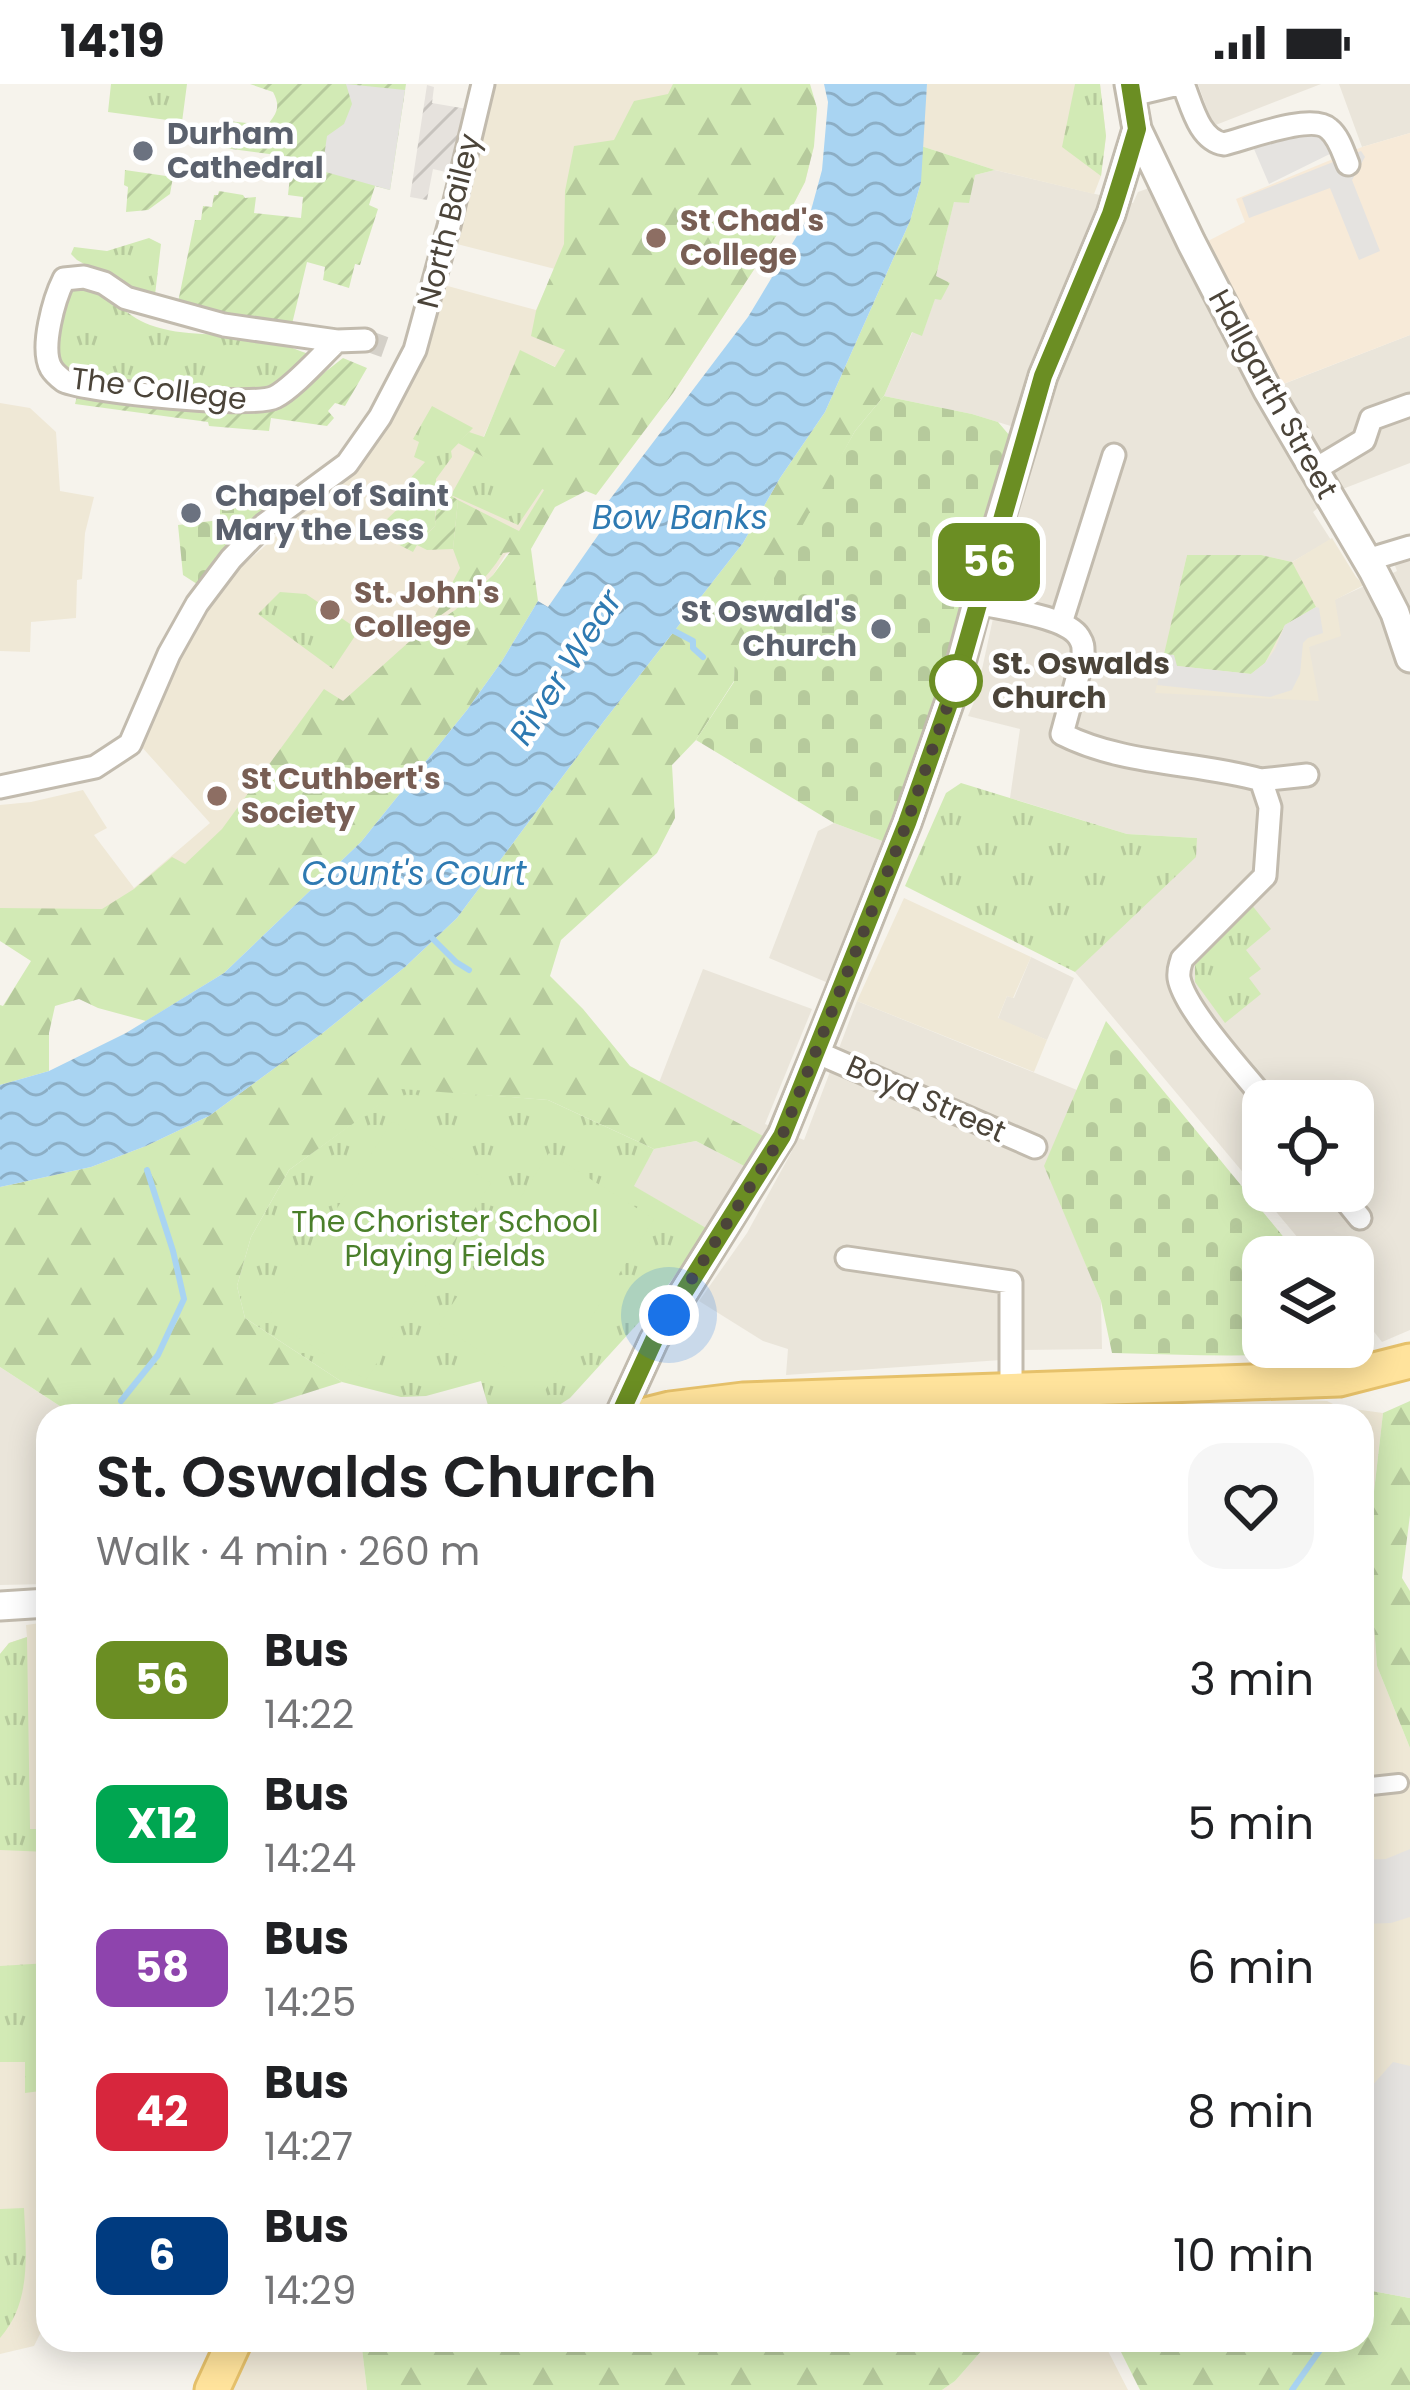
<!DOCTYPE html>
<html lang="en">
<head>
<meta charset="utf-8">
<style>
	body { margin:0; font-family:Poppins,sans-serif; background:#f6f6f6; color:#202124; height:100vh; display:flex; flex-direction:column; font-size:45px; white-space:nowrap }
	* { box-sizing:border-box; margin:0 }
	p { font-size:39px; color:#757577 }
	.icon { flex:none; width:66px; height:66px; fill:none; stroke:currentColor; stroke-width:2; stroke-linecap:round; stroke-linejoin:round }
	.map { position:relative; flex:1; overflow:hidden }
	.details { position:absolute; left:36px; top:1320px; width:1338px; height:948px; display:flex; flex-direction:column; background:#fff; border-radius:36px; box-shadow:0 6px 30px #0003 }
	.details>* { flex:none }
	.badge { padding:0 24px; border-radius:18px; font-size:42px; line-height:78px }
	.controls { position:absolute; left:1242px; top:996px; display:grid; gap:24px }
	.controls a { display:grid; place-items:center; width:132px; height:132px; border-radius:24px; background:#fff; box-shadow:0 6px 30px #0003; font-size:60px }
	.you { position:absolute; width:60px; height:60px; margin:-30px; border:9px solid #fff; border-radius:50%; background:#1a73e8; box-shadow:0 0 0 18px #1a73e833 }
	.map>.badge { position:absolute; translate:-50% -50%; box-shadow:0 0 0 6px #fff }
	.round { display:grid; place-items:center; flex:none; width:126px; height:126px; border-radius:36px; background:#f6f6f6 }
	.headline { display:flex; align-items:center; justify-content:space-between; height:204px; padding:0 60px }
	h1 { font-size:57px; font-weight:600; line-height:90px }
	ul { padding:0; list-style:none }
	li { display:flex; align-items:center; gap:36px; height:144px; padding:0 60px }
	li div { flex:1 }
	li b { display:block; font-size:45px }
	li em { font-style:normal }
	li .badge { min-width:132px; font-weight:700; text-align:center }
	.status { display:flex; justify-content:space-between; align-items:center; height:84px; padding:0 60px; background:#fff; direction:ltr }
	.status svg { height:33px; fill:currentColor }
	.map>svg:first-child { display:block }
	.residential { fill:#eae5da; fill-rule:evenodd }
	.commercial { fill:#f7ead8 }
	.industrial { fill:url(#industrial-furrows) }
	.education { fill:#efe8d6 }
	.grass { fill:url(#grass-tufts) }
	.forest { fill:url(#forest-firs) }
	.cemetery { fill:url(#cemetery-stones) }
	.garden { fill:url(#garden-furrows) }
	.pitch { fill:#d2eab5 }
	.parking { fill:#e5e3e0 }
	.water { fill:url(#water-waves) }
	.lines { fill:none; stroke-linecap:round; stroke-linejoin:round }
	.stream { stroke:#a9d4f2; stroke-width:6 }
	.minor-tunnel { stroke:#d4d0c8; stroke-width:21; stroke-dasharray:21 10; stroke-linecap:butt }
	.pedestrian-casing { stroke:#c2bbae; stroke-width:22 }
	.minor-casing { stroke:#c2bbae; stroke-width:27 }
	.tertiary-casing { stroke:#c2bbae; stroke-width:33 }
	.primary-casing { stroke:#e6c16a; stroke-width:39 }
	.pedestrian { stroke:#fff; stroke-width:16 }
	.minor { stroke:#fff; stroke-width:21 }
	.tertiary { stroke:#fff; stroke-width:27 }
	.primary { stroke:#ffe39c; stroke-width:33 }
	.line-casing { stroke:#fff; stroke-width:27 }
	.line { stroke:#6b8e23; stroke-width:18 }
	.walk { stroke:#4b4439; stroke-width:12; stroke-dasharray:0 21.6 }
	.worship-dot { fill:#6b7280; stroke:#fff; stroke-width:4.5 }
	.education-dot { fill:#8d6e63; stroke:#fff; stroke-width:4.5 }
	.stop-dot { fill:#fff; stroke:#6b8e23; stroke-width:6 }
	.labels { text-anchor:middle; stroke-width:9; stroke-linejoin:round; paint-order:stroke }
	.worship-label { font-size:30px; font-weight:bold; fill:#5b616d; stroke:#fff; text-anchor:start }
	.street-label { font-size:30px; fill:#4b4439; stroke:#fff }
	.education-label { font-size:30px; font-weight:bold; fill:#785e54; stroke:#fff; text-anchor:start }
	.stop-label { font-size:30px; font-weight:bold; fill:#4b4439; stroke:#fff; text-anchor:start }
	.park-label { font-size:30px; fill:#4a7f2a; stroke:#fff }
	.water-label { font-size:33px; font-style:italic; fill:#2e7ab2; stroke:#fff }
</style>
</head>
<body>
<div class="status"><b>14:19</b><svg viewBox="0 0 49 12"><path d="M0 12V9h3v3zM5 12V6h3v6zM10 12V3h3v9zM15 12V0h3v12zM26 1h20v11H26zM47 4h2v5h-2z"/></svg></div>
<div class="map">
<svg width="1410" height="2306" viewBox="0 0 1410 2306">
	<defs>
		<pattern id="industrial-furrows" width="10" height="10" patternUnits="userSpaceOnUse" patternTransform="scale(3)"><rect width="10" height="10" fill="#e6e2dd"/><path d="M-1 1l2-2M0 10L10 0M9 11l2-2" fill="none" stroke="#c7c3be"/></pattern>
		<pattern id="grass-tufts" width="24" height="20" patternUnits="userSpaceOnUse" patternTransform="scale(3)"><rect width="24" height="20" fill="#d2eab5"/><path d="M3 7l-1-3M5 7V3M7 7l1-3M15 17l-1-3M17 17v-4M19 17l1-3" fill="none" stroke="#b6ca9c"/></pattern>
		<pattern id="forest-firs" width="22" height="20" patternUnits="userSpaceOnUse" patternTransform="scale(3)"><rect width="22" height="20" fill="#d2eab5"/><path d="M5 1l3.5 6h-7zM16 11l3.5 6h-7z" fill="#b6ca9c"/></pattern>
		<pattern id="cemetery-stones" width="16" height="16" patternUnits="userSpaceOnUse" patternTransform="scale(3)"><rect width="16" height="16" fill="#d2eab5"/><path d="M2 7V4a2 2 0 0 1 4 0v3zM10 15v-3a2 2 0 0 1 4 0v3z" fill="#b6ca9c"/></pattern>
		<pattern id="garden-furrows" width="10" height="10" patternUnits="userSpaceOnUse" patternTransform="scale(3)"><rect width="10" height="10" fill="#d2eab5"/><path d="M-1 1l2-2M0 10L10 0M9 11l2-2" fill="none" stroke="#b6ca9c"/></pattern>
		<pattern id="water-waves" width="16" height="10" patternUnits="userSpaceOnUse" patternTransform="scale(3)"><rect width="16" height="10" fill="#a9d4f2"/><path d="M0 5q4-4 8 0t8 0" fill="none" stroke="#8caec5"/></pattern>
	</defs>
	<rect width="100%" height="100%" fill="#f6f3ec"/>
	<path class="residential" d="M 1198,0 L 1321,0 L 1213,42 Z
		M 1339,0 L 1410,0 L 1410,49 L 1362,63 Z
		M 995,86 L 1133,119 L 1138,108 L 1152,103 L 1255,311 L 1410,251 L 1410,379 L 1340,406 L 1313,428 L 1331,456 L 1292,478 L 1261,471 L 1187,471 L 1156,608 L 1309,563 L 1334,516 L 1397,487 L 1392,474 L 1410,469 L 1410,1246 L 1382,1258 L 1353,1221 L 1353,1173 L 1314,1173 L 1075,888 L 1197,754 L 1127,750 L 1010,714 L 1020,645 L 968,632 L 976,613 L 1005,479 L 1040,351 L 972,330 L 884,312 L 913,247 L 922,251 L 935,214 L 949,199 L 936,192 L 954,117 L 975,91 ZM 1263,1017 L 1353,1017 L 1353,1107 L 1263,1107 Z
		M 834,739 L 885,758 L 826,898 L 769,874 L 818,747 Z
		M 1031,873 L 1074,894 L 1047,956 L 998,935 L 1007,912 L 1014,914 Z
		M 703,885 L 812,925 L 765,1040 L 804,1056 L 857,917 L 1077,1006 L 1045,1082 L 1101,1217 L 1102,1265 L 1023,1266 L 1023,1218 L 998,1219 L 1001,1276 L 786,1291 L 788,1265 L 763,1257 L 699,1217 L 747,1149 L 792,1067 L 655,1009 Z
		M 696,1057 L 746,1083 L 708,1145 L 633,1102 L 654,1065 Z
		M 0,1283 L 69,1328 L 126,1326 L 133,1332 L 48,1332 L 48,1500 L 0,1501 Z"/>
	<path class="commercial" d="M 1410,49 L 1410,251 L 1283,300 L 1206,158 L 1245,138 L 1236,115 L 1362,63 Z"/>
	<path class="industrial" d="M 427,1 L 434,3 L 432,19 L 467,25 L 450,89 L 433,85 L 427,116 L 410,113 Z"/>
	<path class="education" d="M 492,0 L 776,0 L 814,62 L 805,98 L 780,146 L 673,309 L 565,266 L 556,283 L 521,267 L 477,368 L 545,405 L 520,447 L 511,468 L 506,470 L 493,491 L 455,526 L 410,557 L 244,754 L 109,845 L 0,849 L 0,721 L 31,718 L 83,706 L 107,744 L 94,751 L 134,804 L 210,739 L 140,661 L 186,557 L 205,527 L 231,492 L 299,432 L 336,406 L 364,373 L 424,272 L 444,201 L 536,226 L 555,185 L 453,159 Z
		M 927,0 L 1100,0 L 1106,52 L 1101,92 L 1094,110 L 995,86 L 921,62 Z
		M 0,319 L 30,324 L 56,348 L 60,407 L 94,413 L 85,449 L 82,495 L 77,496 L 76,534 L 31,538 L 30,568 L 0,567 Z
		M 1332,454 L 1356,493 L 1364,501 L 1335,516 L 1341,552 L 1309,563 L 1319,617 L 1155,609 L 1187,471 L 1261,471 L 1292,478 Z
		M 904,814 L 1031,873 L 1013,914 L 1007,912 L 998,934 L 1047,956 L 1034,988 L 857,917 Z
		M 1294,1316 L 1327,1317 L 1339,1323 L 1383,1329 L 1368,1460 L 1377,1582 L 1410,1664 L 1410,2214 L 1362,2205 L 1362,1332 L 879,1332 Z
		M 48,1538 L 48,2234 L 34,2262 L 0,2270 L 0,1570 L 9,1559 L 27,1553 L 26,1541 Z
		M 253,2256 L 361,2256 L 367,2306 L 230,2306 Z
		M 991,2256 L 1109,2256 L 1108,2267 L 1128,2306 L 942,2306 L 955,2297 Z"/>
	<path class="grass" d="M 111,0 L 187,0 L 182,38 L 108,28 Z
		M 1075,0 L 1100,0 L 1106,52 L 1101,92 L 1062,63 Z
		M 149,154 L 161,160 L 155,211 L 147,215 L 77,176 L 71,170 L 74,163 L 107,167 Z
		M 77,202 C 105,203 124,232 150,241 C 188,255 232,247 271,256 C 282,259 294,265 306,269 L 308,273 L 273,307 L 260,309 L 69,290 C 44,269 55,222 77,202 Z
		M 432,322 L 473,344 L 451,367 L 452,373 L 436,395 L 435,442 L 417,460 L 384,447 L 382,440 L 407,416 L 398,408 L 425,378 L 414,373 L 419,358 L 413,355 Z
		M 475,368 L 543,404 L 518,441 L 451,411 Z
		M 280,508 L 306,510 L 359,546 L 333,585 L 258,530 Z
		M 961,699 L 1127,750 L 1197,754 L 1196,773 L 1075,888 L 905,802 L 946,709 Z
		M 1251,820 L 1271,845 L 1246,866 L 1261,885 L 1249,894 L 1261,910 L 1225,939 L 1195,898 L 1195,881 Z
		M 401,1004 L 548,1016 L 654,1065 L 634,1102 L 708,1145 L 651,1225 L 570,1314 L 542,1332 L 491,1332 L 481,1297 L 426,1312 L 401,1313 L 342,1298 L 245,1234 L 237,1202 L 251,1153 L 289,1086 Z
		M 27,1553 L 30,1745 L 48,1745 L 48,1768 L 0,1766 L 0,1570 L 9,1559 Z
		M 48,1879 L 48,2006 L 25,2009 L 25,1978 L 0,1978 L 0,1882 Z
		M 24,2124 C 26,2169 32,2218 0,2254 L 0,2125 Z"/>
	<path class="forest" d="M 673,0 L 810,0 L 817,24 L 814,62 L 805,98 L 780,146 L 673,309 L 596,411 L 586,407 L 555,423 L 531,465 L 538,517 L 502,577 L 467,626 L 361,758 L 224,889 L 146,937 L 98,924 L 79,915 L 55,922 L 49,949 L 49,987 L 0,1001 L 0,921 L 3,922 L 31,877 L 0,857 L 0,824 L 102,825 L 134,805 L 172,773 L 185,780 L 222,745 L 324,605 L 343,617 L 410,557 L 455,526 L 493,491 L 510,468 L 503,469 C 485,498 461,519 432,537 L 460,484 L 453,465 L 458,416 L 519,447 L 544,406 L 458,359 L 469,348 L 484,353 L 520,266 L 555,283 L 565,266 L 531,252 L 536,227 L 564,160 L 565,107 L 574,62 L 614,56 L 634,17 L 668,10 Z
		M 921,62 L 995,86 L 975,91 L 969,119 L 954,118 L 936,192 L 950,199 L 941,216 L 935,215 L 922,252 L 912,248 L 884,312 L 855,347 L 736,565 L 734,597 L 696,656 L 672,681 L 675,734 L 657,769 L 561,856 L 550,892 L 583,925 L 630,982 L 763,1052 L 746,1083 L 696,1057 L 654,1065 L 548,1016 L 401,1005 L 289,1086 L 251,1153 L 237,1202 L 245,1234 L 342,1298 L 234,1332 L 133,1332 L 126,1326 L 69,1328 L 0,1283 L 0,1103 L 91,1083 L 146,1062 L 209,1032 L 324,948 L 405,883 L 457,834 L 604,637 L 743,459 L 780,394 L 825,328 L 910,137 L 921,98 Z
		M 1410,1317 L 1410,1431 L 1402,1494 L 1410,1507 L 1410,1664 L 1377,1582 L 1368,1460 L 1383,1329 Z
		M 1362,2205 L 1410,2214 L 1410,2306 L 1140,2306 L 1115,2256 L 1362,2256 Z
		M 361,2256 L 991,2256 L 955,2297 L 942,2306 L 367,2306 Z"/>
	<path class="cemetery" d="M 884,312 L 972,330 L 998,338 L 1010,352 L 931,624 L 885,758 L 834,739 L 696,656 L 734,598 L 735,566 L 826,398 L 855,347 Z
		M 220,414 L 282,418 L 247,440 L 207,499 L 197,500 L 183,491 L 178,441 L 220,436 Z
		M 1106,937 L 1300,1173 L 1263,1173 L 1263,1263 L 1353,1263 L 1353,1238 L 1365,1252 L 1358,1264 C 1277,1275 1193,1271 1112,1269 L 1101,1217 L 1044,1082 Z"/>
	<path class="garden" d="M 250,0 L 406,0 L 390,106 L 375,102 L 369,121 L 378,125 L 360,181 L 355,180 L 349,204 L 323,196 L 325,183 L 307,178 L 292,240 L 177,223 L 195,136 L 201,136 L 203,122 L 212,123 L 214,111 L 218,111 L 219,107 L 243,111 L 245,114 L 256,113 L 254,129 L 301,134 L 303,113 L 288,111 L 292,73 L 224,64 L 228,37 L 256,40 L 269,39 C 278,28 280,21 273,8 Z
		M 125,86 L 173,93 L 170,110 L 148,126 L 126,128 L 128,103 L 124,101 Z
		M 343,274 L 367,284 L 345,322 L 335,319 L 328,327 L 334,334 L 327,342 L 271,334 L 269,347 L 209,342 L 208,338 L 75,320 L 78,308 L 275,327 Z
		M 437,403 L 458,416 L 453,465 L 427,466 L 417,461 L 413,468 L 384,453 L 384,447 L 418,460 L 435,442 Z
		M 1187,471 L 1261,471 L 1292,478 L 1316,523 L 1285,541 L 1265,579 L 1251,590 L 1177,582 L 1164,570 Z"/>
	<path class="pitch" d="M 392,1037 L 491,1099 L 366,1296 L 268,1234 Z
		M 549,1069 L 654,1135 L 544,1308 L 439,1241 Z"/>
	<path class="parking" d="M 346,0 L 405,6 L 390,106 L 322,87 L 327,52 L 344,40 L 352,20 Z
		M 1317,37 L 1342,64 L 1269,100 L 1254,65 Z
		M 1361,67 L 1365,73 L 1352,96 L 1380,167 L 1359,176 L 1330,104 L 1249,134 L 1242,114 Z
		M 1316,523 L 1319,524 L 1323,549 L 1308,554 L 1303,559 L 1300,590 L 1292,606 L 1270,613 L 1157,601 L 1164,570 L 1174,571 L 1177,582 L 1251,590 L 1265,579 L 1275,565 L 1285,541 Z
		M 1410,1765 L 1410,1833 L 1391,1839 L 1362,1840 L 1362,1776 L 1386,1775 Z
		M 1393,1978 L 1410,1982 L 1410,2214 L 1373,2207 L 1365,2172 L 1371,2003 Z"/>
	<path class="water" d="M 824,0 L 927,0 L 921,98 L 910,137 L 825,328 L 780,394 L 743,459 L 604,637 L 457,834 L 405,883 L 324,948 L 209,1032 L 146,1062 L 91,1083 L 0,1103 L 0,1001 L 49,987 L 126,949 L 224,889 L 361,758 L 467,626 L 502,577 L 538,517 L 548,523 L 601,447 L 592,439 L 748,233 L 810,130 L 822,86 L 828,18 Z"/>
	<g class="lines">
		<path class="stream" d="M 674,547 L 693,557 L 693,564 L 703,573
			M 431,853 L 456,878 L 469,886
			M 121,1317 L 158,1271 L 184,1215 L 173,1167 L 147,1086
			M 1292,2306 L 1327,2256"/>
		<path class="minor-tunnel" d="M 365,256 L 393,266"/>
		<defs>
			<path id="pedestrian" d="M 1362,1703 L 1399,1699"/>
			<path id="minor" d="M 1183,0 C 1192,22 1199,56 1224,60 C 1248,54 1312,29 1329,45 C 1339,53 1343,68 1348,80
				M 1132,11 L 1178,0
				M 337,257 C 321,272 293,304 275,313 C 254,324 88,308 64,297 C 60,294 54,289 51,284 C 40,264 54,215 64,195 L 84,193 L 104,199 L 126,214 L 224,241 L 337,257 L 365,256
				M 1314,386 L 1364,356 L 1371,335 L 1410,321
				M 1367,476 L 1410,463
				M 978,519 C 1002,525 1066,532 1079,553 C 1084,561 1083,564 1083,573 L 1062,650 C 1123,681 1196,678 1261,696 L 1270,723 L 1265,792 L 1182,875 C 1180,883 1178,885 1179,894 C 1184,925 1245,990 1266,1017
				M 1061,539 L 1114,371
				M 1261,696 L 1307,691
				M 0,703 L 95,683 L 130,660 L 169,570 L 197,520 L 231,475 L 264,441 L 347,380 L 380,333 L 415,266 L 449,142 L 483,0
				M 816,968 L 1035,1063
				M 1338,1107 L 1360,1134
				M 847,1174 L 1011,1198 L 1011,1305"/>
			<path id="tertiary" d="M 1129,0 L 1137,45 L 1191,158 L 1268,307 L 1374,488 L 1395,529 L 1410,574
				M 619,1332 L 654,1256 L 782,1051 L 816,968 L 907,739 L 953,608 L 997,445 L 1043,292 L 1111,130 L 1137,45
				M 0,1522 L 48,1519"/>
			<path id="primary" d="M 642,1332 L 670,1325 L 743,1316 L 1339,1295 L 1410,1277
				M 212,2306 L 235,2256"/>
		</defs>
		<use href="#pedestrian" class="pedestrian-casing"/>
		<use href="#minor" class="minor-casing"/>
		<use href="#tertiary" class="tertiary-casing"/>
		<use href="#primary" class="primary-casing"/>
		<use href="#pedestrian" class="pedestrian"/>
		<use href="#minor" class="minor"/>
		<use href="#tertiary" class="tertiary"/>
		<use href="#primary" class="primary"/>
	</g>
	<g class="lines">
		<defs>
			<path id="line" d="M 619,1332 L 654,1256 L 782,1052 L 907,739 L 953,608 L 1043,292 L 1111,130 L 1126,82 L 1137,45 L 1130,0"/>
		</defs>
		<use href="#line" class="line-casing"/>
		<use href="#line" class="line"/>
		<path class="walk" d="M 669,1231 L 782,1052 L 907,739 L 956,597"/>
	</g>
	<g class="worship-dot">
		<circle cx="143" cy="67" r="12"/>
		<circle cx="191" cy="429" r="12"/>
		<circle cx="881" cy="545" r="12"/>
	</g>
	<g class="education-dot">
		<circle cx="656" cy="154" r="12"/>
		<circle cx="330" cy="526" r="12"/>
		<circle cx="217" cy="712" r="12"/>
	</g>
	<circle class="stop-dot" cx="956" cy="597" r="24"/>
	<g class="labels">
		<g class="worship-label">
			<text x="167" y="60">Durham<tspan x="167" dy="34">Cathedral</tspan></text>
			<text x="215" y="422">Chapel of Saint<tspan x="215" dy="34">Mary the Less</tspan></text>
			<text x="857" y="538" text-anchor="end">St Oswald's<tspan x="857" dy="34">Church</tspan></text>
		</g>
		<g class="street-label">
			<text transform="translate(449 137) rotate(-76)" y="10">North Bailey</text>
			<text transform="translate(159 305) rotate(7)" y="10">The College</text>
			<text transform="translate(1273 310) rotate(61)" y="10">Hallgarth Street</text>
			<text transform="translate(926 1015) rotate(24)" y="10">Boyd Street</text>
		</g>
		<g class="education-label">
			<text x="680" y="147">St Chad's<tspan x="680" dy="34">College</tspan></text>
			<text x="354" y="519">St. John's<tspan x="354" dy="34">College</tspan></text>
			<text x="241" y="705">St Cuthbert's<tspan x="241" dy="34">Society</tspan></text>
		</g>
		<g class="stop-label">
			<text x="992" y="590">St. Oswalds<tspan x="992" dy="34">Church</tspan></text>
		</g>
		<g class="park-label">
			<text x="445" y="1148">The Chorister School<tspan x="445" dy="34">Playing Fields</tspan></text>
		</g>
		<g class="water-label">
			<text x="680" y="445">Bow Banks</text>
			<text transform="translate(565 583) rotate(-57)" y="12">River Wear</text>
			<text x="414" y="801">Count's Court</text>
		</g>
	</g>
</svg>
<div class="controls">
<a><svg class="icon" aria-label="locate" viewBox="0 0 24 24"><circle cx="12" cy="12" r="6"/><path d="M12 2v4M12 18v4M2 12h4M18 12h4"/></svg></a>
<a><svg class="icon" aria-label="layers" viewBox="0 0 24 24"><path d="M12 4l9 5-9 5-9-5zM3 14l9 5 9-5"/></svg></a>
</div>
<div class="you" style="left:669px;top:1231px"></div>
<b class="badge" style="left:989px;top:478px;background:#6b8e23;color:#fff">56</b>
<section class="details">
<div class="headline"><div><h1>St. Oswalds Church</h1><p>Walk · 4 min · 260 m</p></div><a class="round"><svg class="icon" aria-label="heart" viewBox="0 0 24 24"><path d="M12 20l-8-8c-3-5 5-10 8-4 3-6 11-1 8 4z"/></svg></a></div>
<ul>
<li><span class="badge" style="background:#6b8e23;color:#fff">56</span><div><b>Bus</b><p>14:22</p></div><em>3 min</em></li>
<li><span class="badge" style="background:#00a651;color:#fff">X12</span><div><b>Bus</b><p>14:24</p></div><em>5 min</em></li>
<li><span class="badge" style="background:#8e44ad;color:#fff">58</span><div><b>Bus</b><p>14:25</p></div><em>6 min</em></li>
<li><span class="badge" style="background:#d7263d;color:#fff">42</span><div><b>Bus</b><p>14:27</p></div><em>8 min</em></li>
<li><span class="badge" style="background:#003b80;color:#fff">6</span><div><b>Bus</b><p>14:29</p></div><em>10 min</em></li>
</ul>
</section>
</div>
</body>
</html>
